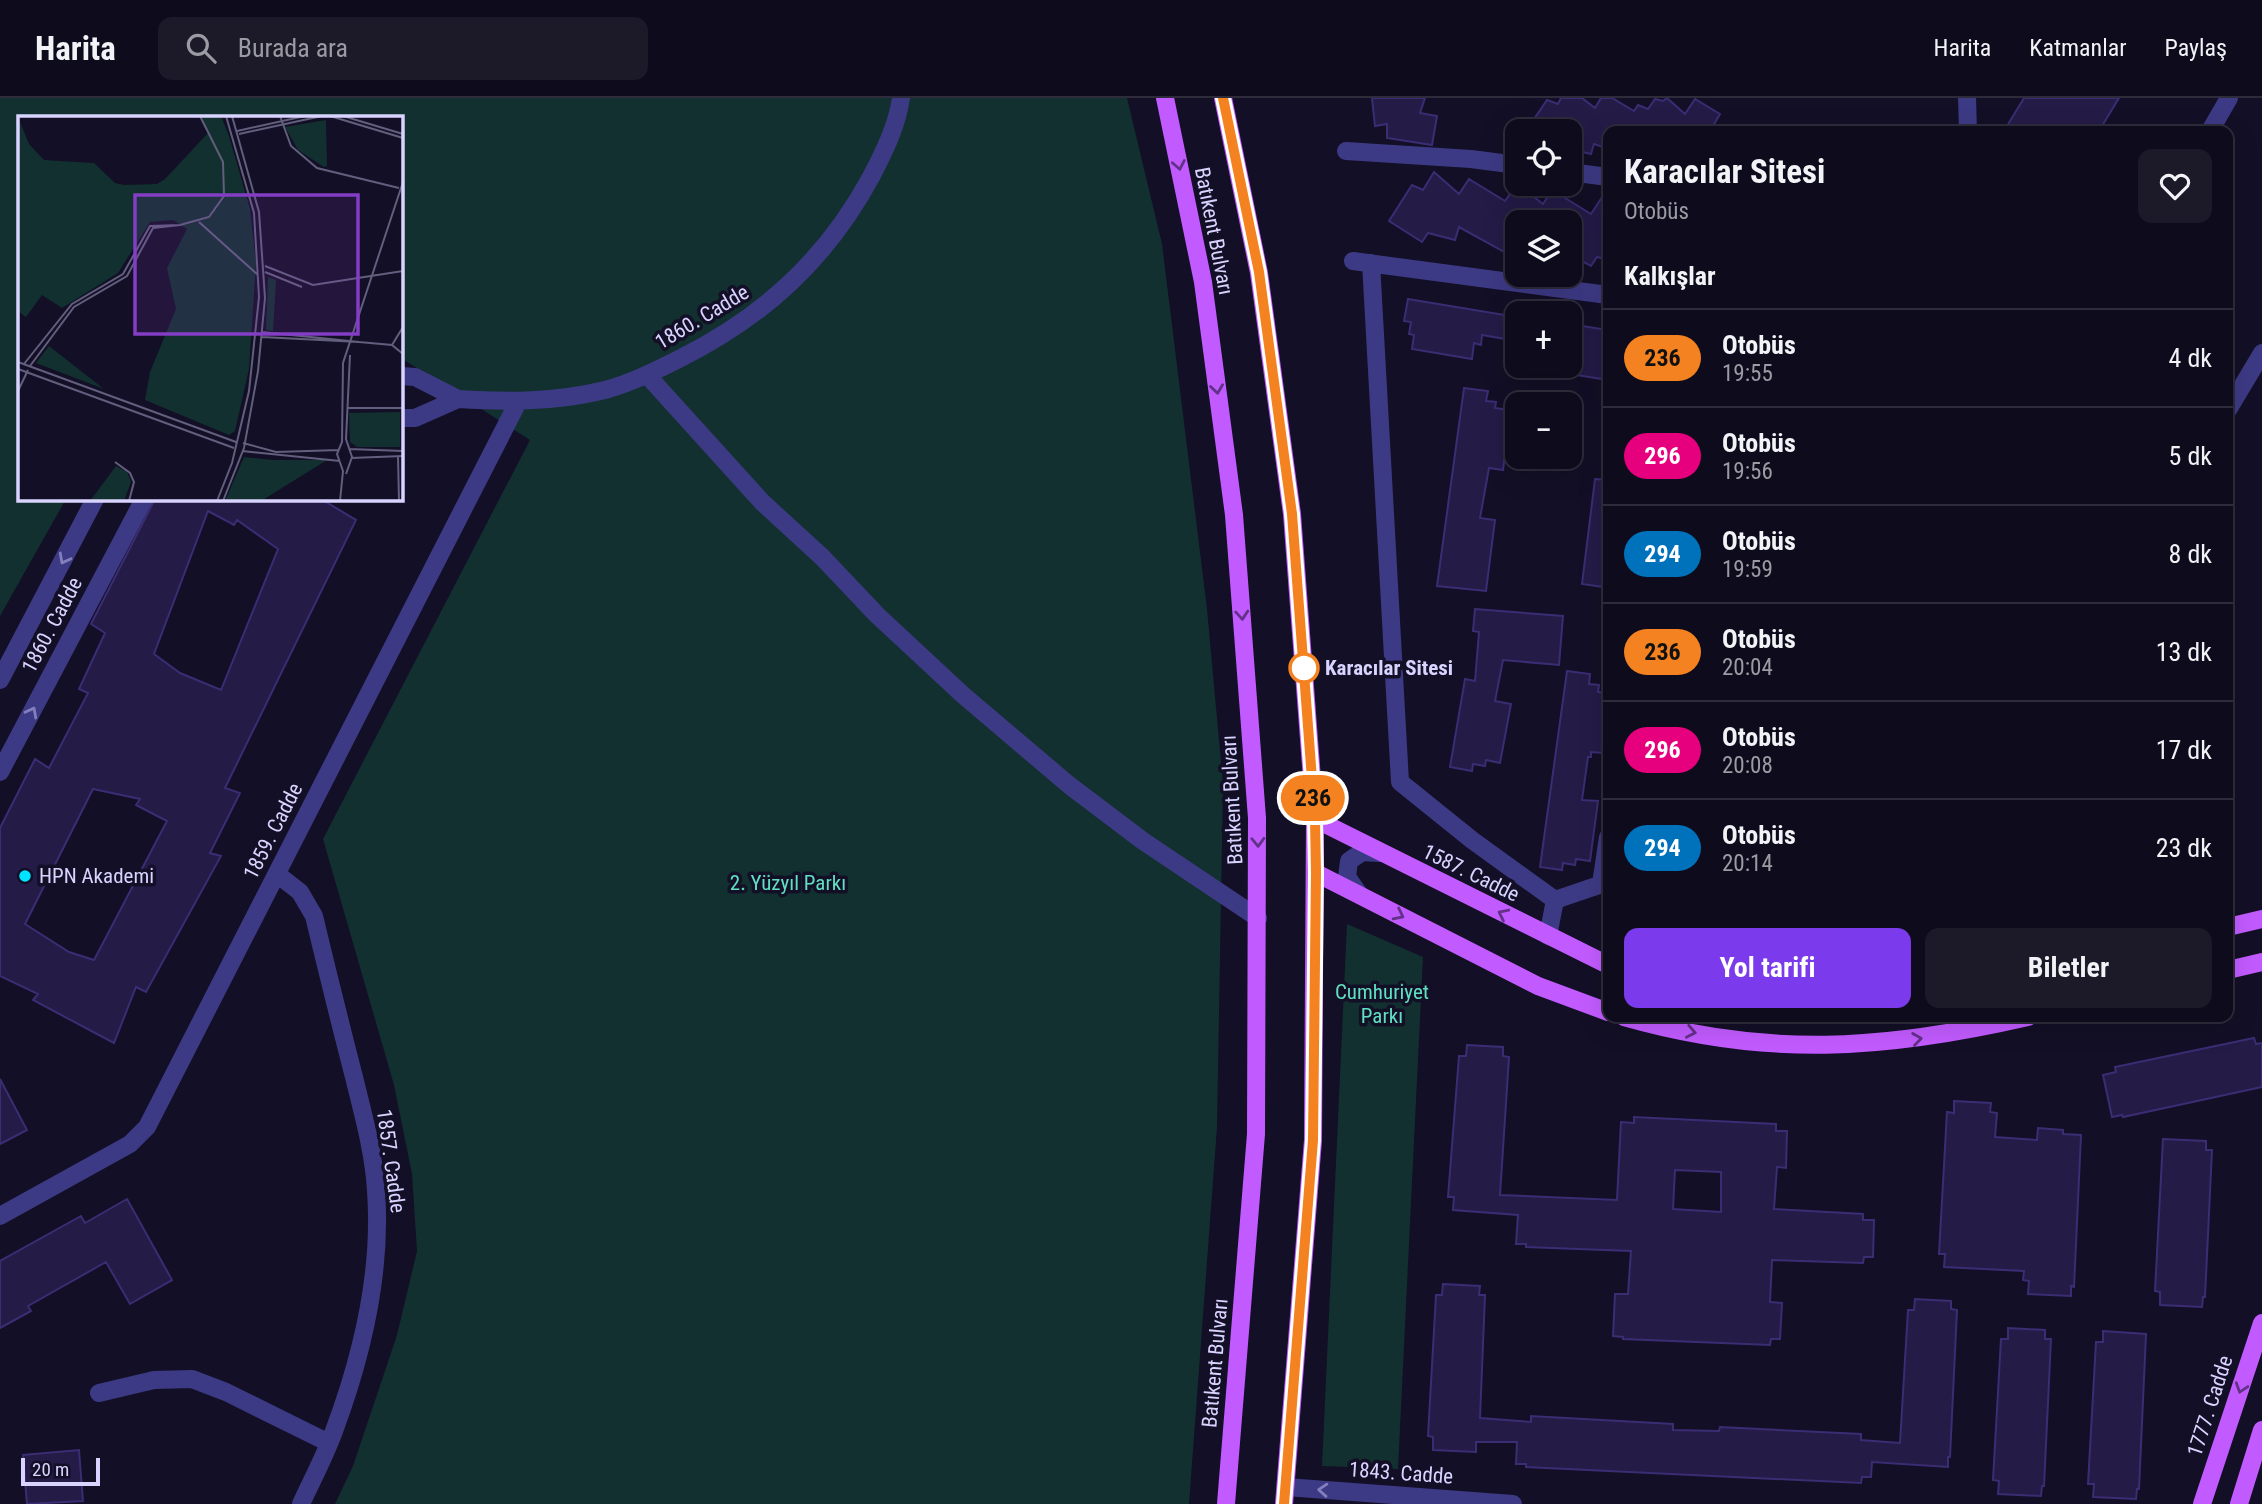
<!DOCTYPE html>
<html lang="tr">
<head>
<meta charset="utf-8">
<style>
	body { margin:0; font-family:"Roboto Condensed",sans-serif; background:#1c1929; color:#f1f3f6; height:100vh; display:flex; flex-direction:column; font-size:26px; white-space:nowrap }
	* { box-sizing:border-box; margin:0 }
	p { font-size:23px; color:#9b9ba3 }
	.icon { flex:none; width:38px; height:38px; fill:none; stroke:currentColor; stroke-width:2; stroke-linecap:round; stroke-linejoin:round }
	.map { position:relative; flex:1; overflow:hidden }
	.drawer { position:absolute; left:1603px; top:28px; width:630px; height:896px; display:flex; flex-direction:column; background:#0e0b1c; border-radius:14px; box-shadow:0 7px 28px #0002,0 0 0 2px #2e2b3b }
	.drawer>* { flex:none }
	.badge { padding:0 14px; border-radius:23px; font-size:24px; line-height:46px }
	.controls { position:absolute; left:1505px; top:21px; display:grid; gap:14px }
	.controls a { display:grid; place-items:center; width:77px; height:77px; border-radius:14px; background:#0e0b1c; box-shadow:0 7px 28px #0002,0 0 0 2px #2e2b3b; font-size:35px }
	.scale { position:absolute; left:21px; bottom:18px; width:79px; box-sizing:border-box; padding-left:7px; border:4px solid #d9d4ff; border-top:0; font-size:19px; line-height:24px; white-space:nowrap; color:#d9d4ff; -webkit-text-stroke:5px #130f26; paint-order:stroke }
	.map>.badge { position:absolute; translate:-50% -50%; box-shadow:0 0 0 4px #fff }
	h2 { padding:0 21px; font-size:26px; line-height:63px }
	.round { display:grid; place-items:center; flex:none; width:74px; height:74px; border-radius:14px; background:#1c1929 }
	.summary { display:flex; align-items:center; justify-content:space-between; height:119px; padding:0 21px }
	h1 { font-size:33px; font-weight:700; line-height:52px }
	.action { display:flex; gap:14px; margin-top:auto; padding:14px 21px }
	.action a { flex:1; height:80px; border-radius:14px; background:#7c3aed; color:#fff; font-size:28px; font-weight:700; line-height:80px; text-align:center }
	.action a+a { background:#1c1929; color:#f1f3f6 }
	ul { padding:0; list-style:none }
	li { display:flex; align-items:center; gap:21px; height:98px; padding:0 21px; border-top:2px solid #2e2b3b }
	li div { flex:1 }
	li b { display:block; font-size:26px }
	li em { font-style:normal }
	li .badge { min-width:77px; font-weight:700; text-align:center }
	header { display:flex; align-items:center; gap:42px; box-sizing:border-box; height:98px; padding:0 35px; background:#0e0b1c; border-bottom:2px solid #2e2b3b }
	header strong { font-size:33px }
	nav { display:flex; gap:38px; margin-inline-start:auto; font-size:24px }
	.search { width:490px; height:63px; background:#1c1929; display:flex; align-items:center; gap:18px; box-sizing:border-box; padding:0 24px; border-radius:14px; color:#9b9ba3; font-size:26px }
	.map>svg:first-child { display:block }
	.green { fill:#12302f }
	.building { fill:#241b47; stroke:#3b2d73; stroke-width:2; fill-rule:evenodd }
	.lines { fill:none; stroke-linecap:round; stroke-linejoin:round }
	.minor { stroke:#3d3a85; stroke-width:18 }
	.major { stroke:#c25bff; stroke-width:18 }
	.oneway { stroke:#623188 }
	.oneway2 { stroke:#837fbc }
	.line-casing { stroke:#fff; stroke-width:16 }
	.line { stroke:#f58220; stroke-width:10 }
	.stop-dot { fill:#fff; stroke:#f58220; stroke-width:3.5 }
	.poi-dot { fill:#00e5ff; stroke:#130f26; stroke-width:2.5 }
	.labels { text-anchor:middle; stroke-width:7; stroke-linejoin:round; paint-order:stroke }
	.street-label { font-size:21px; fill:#d9d4ff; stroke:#130f26 }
	.stop-label { font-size:21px; font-weight:bold; fill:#d9d4ff; stroke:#130f26; text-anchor:start }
	.poi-label { font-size:21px; fill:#d9d4ff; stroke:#130f26; text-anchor:start }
	.park-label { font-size:21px; fill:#5fe0c0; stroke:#130f26 }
	.inset-road { fill:none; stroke:#625e7d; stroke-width:2 }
	.view { fill:#843dc5; fill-opacity:0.15; stroke:#843dc5; stroke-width:3.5 }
	.inset-edge { fill:none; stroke:#d9d4ff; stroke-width:3.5 }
</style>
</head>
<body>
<header>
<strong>Harita</strong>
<div class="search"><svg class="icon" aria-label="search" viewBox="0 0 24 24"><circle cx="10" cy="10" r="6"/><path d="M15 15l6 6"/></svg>Burada ara</div>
<nav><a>Harita</a><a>Katmanlar</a><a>Paylaş</a></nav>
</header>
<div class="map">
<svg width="2262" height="1406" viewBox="0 0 2262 1406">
	<rect width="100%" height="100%" fill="#130f26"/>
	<path class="green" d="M 0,0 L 1127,0 L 1162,146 L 1207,511 L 1223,686 L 1217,1029 L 1189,1406 L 335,1406 L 353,1368 L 397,1237 L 417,1153 L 412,1076 L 394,987 L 323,741 L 530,342 L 401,260 L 401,19 L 19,19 L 19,401 L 66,401 L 0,518 Z
		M 1347,826 L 1423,859 L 1398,1371 L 1322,1368 Z"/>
	<path class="building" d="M 1372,0 L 1425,0 L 1420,15 L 1437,18 L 1432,47 L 1387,40 L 1387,26 L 1375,28 Z
		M 1561,0 L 1582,0 L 1595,10 L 1601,0 L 1612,0 L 1634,13 L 1638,7 L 1648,11 L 1655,1 L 1663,3 L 1667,0 L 1685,16 L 1695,1 L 1720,16 L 1710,33 L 1608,33 L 1608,46 L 1606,50 L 1594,46 L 1591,56 L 1570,51 L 1570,33 L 1526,33 L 1547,2 L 1558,6 Z
		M 2024,0 L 2119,0 L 2099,33 L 2004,33 Z
		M 1434,74 L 1459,96 L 1469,81 L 1505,103 L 1513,92 L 1520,94 L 1524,91 L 1543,106 L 1552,92 L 1591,116 L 1608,90 L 1608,162 L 1597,159 L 1591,168 L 1570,157 L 1570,124 L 1517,124 L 1517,161 L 1459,129 L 1455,142 L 1428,135 L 1422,144 L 1389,123 L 1412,87 L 1423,92 Z
		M 1408,201 L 1517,219 L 1517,243 L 1482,237 L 1481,247 L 1474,245 L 1472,261 L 1412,251 L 1414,237 L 1409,236 L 1411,224 L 1404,223 Z
		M 1570,226 L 1608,232 L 1608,282 L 1570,276 Z
		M 1464,290 L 1488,293 L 1486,303 L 1496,304 L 1495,310 L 1511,312 L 1503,372 L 1489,370 L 1480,420 L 1495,422 L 1486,493 L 1437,488 Z
		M 1595,381 L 1608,382 L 1608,483 L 1605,482 L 1604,489 L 1582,486 Z
		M 155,401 L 321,401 L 356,422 L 225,690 L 240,695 L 210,755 L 221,758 L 146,894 L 136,889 L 114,945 L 33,902 L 38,896 L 0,878 L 0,730 L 35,661 L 49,670 L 88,595 L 79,591 L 105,535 L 91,526 ZM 208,413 L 234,427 L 237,422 L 278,451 L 221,592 L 180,575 L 154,556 ZM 93,691 L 140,701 L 136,707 L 167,723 L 94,862 L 69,854 L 25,826 Z
		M 1475,511 L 1563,518 L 1559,567 L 1503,562 L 1495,603 L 1511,606 L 1500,665 L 1486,662 L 1485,668 L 1473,666 L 1472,673 L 1450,669 L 1465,581 L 1475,583 L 1479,534 L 1473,533 Z
		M 1567,573 L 1590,576 L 1589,586 L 1599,587 L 1598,594 L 1608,595 L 1608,634 L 1605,655 L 1591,654 L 1591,659 L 1588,659 L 1582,702 L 1598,703 L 1590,763 L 1576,761 L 1575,767 L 1563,765 L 1562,772 L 1540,769 Z
		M 2254,940 L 2256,946 L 2262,945 L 2262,989 L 2123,1019 L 2122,1017 L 2112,1019 L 2103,977 L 2116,974 L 2115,969 Z
		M 1467,947 L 1503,949 L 1503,958 L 1509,959 L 1500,1097 L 1617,1102 L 1621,1024 L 1634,1025 L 1634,1019 L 1776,1026 L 1776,1033 L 1787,1033 L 1786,1070 L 1777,1069 L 1774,1111 L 1863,1116 L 1863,1122 L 1874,1122 L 1873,1159 L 1864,1159 L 1863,1165 L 1772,1162 L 1770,1204 L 1782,1205 L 1780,1241 L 1771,1241 L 1770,1247 L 1623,1241 L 1623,1239 L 1613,1238 L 1615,1196 L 1628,1196 L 1631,1153 L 1526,1149 L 1526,1146 L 1516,1146 L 1518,1117 L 1453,1112 L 1454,1099 L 1448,1099 L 1459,958 L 1466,958 ZM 1675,1072 L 1721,1074 L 1721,1114 L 1673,1111 Z
		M 0,981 L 27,1032 L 0,1046 Z
		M 1954,1003 L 1991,1005 L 1990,1014 L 1997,1015 L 1995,1039 L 2037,1042 L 2038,1030 L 2063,1032 L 2063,1036 L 2081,1037 L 2074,1189 L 2071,1188 L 2071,1198 L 2028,1196 L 2029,1183 L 2023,1182 L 2024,1173 L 1944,1169 L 1945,1156 L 1939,1156 L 1947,1014 L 1954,1015 Z
		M 2163,1041 L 2206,1043 L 2206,1052 L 2212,1052 L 2205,1199 L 2203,1199 L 2202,1209 L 2160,1207 L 2160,1194 L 2155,1193 Z
		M 127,1101 L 172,1182 L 130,1206 L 106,1164 L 28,1208 L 31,1213 L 0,1230 L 0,1163 L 81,1118 L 85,1125 Z
		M 1443,1186 L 1480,1188 L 1479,1197 L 1485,1197 L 1480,1320 L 1531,1324 L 1531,1318 L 1673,1326 L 1673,1332 L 1719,1333 L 1720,1329 L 1861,1336 L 1861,1342 L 1900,1345 L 1908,1212 L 1914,1212 L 1915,1201 L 1951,1203 L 1951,1211 L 1957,1212 L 1950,1359 L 1948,1359 L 1948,1369 L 1872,1364 L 1871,1379 L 1862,1379 L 1861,1385 L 1526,1369 L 1526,1366 L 1516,1366 L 1517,1344 L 1476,1344 L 1476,1354 L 1433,1352 L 1433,1339 L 1428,1338 L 1436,1197 L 1442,1197 Z
		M 2008,1230 L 2045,1232 L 2045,1241 L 2051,1241 L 2044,1388 L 2042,1388 L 2041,1398 L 1998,1396 L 1999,1383 L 1993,1382 L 2001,1241 L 2008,1241 Z
		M 2103,1233 L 2146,1236 L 2139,1391 L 2137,1391 L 2136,1401 L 2093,1399 L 2094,1386 L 2088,1386 L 2096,1244 L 2103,1244 Z
		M 79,1352 L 83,1403 L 27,1406 L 23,1357 Z"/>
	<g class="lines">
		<path class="minor" d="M 1967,0 L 1968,33
			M 2210,33 L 2229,0
			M 1346,53 L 1471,61 L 1517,67
			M 1570,74 L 1608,79
			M 1353,163 L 1608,197
			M 1371,165 L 1400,684 L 1472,742 L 1555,802 L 1548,838
			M 647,277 L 762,404 L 822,459 L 877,517 L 963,597 L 1069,687 L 1143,743 L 1258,820
			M 401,278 L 415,279 L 458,301 L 415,320 L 401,320
			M 458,301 C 508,304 556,304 605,292 C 631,285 655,273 679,261 C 763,219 826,162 871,79 C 884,54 897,28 901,0
			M 2228,312 L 2262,255
			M 0,582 L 95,401
			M 0,674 L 144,401
			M 277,776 L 300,794 L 314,818 C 327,872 340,925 354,979 C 363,1016 374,1055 376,1093 C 382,1174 362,1258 334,1333 C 325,1358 312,1382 301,1406
			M 1601,786 L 1608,739
			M 1359,796 L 1347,779 L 1349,763 L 1362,754 L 1380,755
			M 1555,802 L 1608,784
			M 0,1118 L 130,1046 L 147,1029 L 518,304
			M 99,1295 L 154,1282 L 192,1281 L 226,1294 L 329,1345
			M 1286,1389 L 1513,1406"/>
		<path class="major" d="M 1165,0 L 1203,184 L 1234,417 L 1257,720 L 1256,1036 L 1226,1406
			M 1223,0 L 1259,175 L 1292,416 L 1315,721 L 1313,1042 L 1284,1406
			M 1315,721 L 1608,867
			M 1316,775 L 1538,888 L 1608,914
			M 2228,829 L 2262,821
			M 2228,872 L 2262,864
			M 1624,919 C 1768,960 1884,952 2028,919
			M 2202,1406 L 2262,1225
			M 2239,1406 L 2262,1332"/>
	</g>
	<defs><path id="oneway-chevron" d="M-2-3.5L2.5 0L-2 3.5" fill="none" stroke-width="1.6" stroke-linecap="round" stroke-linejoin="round" transform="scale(1.75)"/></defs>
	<g class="oneway">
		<use href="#oneway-chevron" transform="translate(1179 67) rotate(79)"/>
		<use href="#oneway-chevron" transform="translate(1217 291) rotate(82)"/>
		<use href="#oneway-chevron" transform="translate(1242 517) rotate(86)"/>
		<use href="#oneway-chevron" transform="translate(1258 744) rotate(88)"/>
		<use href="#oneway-chevron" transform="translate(1503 816) rotate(-154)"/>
		<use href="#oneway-chevron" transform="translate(1399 817) rotate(27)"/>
		<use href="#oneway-chevron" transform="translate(1691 934) rotate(11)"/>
		<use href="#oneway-chevron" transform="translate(1917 941) rotate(-8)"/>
		<use href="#oneway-chevron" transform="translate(2241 1290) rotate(108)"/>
	</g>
	<g class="oneway2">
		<use href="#oneway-chevron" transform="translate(64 461) rotate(118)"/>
		<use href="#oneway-chevron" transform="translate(32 614) rotate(-62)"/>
		<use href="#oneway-chevron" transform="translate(1323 1392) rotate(-176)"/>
	</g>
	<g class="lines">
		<defs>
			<path id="line" d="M 1223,0 L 1259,174 L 1292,416 L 1315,721 L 1316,775 L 1313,1042 L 1284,1406"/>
		</defs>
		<use href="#line" class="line-casing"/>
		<use href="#line" class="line"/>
	</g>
	<circle class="stop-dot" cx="1304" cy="570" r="14"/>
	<circle class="poi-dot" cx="25" cy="778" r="7"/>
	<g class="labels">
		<g class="street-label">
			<text transform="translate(1214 133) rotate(79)" y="7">Batıkent Bulvarı</text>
			<text transform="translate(702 219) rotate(-31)" y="7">1860. Cadde</text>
			<text transform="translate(52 527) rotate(-62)" y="7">1860. Cadde</text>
			<text transform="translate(1232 702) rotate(-93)" y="7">Batıkent Bulvarı</text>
			<text transform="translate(273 733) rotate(-63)" y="7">1859. Cadde</text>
			<text transform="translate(1471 775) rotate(26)" y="7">1587. Cadde</text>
			<text transform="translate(391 1063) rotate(82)" y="7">1857. Cadde</text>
			<text transform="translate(1215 1265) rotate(-85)" y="7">Batıkent Bulvarı</text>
			<text transform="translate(2210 1308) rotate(-72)" y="7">1777. Cadde</text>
			<text transform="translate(1401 1375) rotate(4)" y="7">1843. Cadde</text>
		</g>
		<g class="stop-label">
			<text x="1325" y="577">Karacılar Sitesi</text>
		</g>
		<g class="poi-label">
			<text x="39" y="785">HPN Akademi</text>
		</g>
		<g class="park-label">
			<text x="788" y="792">2. Yüzyıl Parkı</text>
			<text x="1382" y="901">Cumhuriyet<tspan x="1382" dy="24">Parkı</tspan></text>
		</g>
	</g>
	<g transform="translate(18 18)">
		<rect width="385" height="385" fill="#130f26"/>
		<path d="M 184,0 L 203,0 L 211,20 L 232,93 L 238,147 L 231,253 L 217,315 L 211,319 L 127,284 L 132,256 L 158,193 L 149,152 L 169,113 L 155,104 L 132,106 L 100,157 L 44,192 L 24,179 L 8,201 L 0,195 L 0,1 L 11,28 L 26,44 L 76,47 L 97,67 L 106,69 L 139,68 L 147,63 L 190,17 ZM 308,4 L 309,50 L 306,51 L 280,34 L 267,11 ZM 250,161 L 258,164 L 255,215 L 248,214 ZM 31,230 L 86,273 L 18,247 ZM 382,296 L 382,331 L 339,331 L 332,326 L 331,297 ZM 226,341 L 255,344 L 309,344 L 243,385 L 207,385 ZM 98,350 L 109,356 L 113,366 L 106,385 L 72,385 Z" fill="#12302f"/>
		<path class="inset-road" d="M 262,0 L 273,30 L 299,52 L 381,72M 312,0 L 385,22M 325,0 L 385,18M 219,15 L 287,0M 221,18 L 304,0M 181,106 L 240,159M 162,109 L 191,101 L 206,80 L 205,46 L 182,0M 247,150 L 295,169 L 385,155M 247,156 L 284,171M 244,221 L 341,226 L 244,216M 341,226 L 374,229 L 385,238M 374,229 L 385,211M 0,246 L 218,326M 6,248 L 54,188 L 105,158 L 132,110 L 162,109 L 135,112 L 109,160 L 56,191 L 12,250M 0,253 L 216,332M 0,275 L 10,254M 329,292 L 385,292M 225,327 L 258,336 L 321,334M 331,333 L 385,335M 224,335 L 322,345M 380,340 L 381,385M 333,342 L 385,340M 97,346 L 112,357 L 116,366 L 111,385M 328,358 L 334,341 L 328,323 L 332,239M 199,385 L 214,347 L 231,275 L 241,181 L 236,97 L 208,0M 205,385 L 226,332 L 240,255 L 247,182 L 241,96 L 214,0M 322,385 L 325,355 L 319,338 L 324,326 L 325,247 L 385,66"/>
		<path class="view" d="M 117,79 L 340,79 L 340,218 L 117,218 Z"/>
		<rect width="385" height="385" class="inset-edge"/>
	</g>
</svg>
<div class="controls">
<a><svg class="icon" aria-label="locate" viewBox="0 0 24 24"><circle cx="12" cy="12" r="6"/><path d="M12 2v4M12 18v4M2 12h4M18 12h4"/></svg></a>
<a><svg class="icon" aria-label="layers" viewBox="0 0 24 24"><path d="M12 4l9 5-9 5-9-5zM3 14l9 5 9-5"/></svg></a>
<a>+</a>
<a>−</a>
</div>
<div class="scale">20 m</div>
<b class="badge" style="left:1313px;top:700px;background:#f58220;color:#111">236</b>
<section class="drawer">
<div class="summary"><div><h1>Karacılar Sitesi</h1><p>Otobüs</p></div><a class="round"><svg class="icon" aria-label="heart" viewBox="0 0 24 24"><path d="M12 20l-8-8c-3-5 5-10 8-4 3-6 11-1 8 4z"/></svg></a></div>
<h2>Kalkışlar</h2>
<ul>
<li><span class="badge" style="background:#f58220;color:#111">236</span><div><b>Otobüs</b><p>19:55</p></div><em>4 dk</em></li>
<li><span class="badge" style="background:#e6007e;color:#fff">296</span><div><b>Otobüs</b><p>19:56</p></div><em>5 dk</em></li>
<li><span class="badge" style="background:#0072bc;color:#fff">294</span><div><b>Otobüs</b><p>19:59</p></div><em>8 dk</em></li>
<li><span class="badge" style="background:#f58220;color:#111">236</span><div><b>Otobüs</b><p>20:04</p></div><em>13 dk</em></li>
<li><span class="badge" style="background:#e6007e;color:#fff">296</span><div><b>Otobüs</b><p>20:08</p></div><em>17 dk</em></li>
<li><span class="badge" style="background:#0072bc;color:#fff">294</span><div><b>Otobüs</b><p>20:14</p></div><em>23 dk</em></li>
</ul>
<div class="action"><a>Yol tarifi</a><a>Biletler</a></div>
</section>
</div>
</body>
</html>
